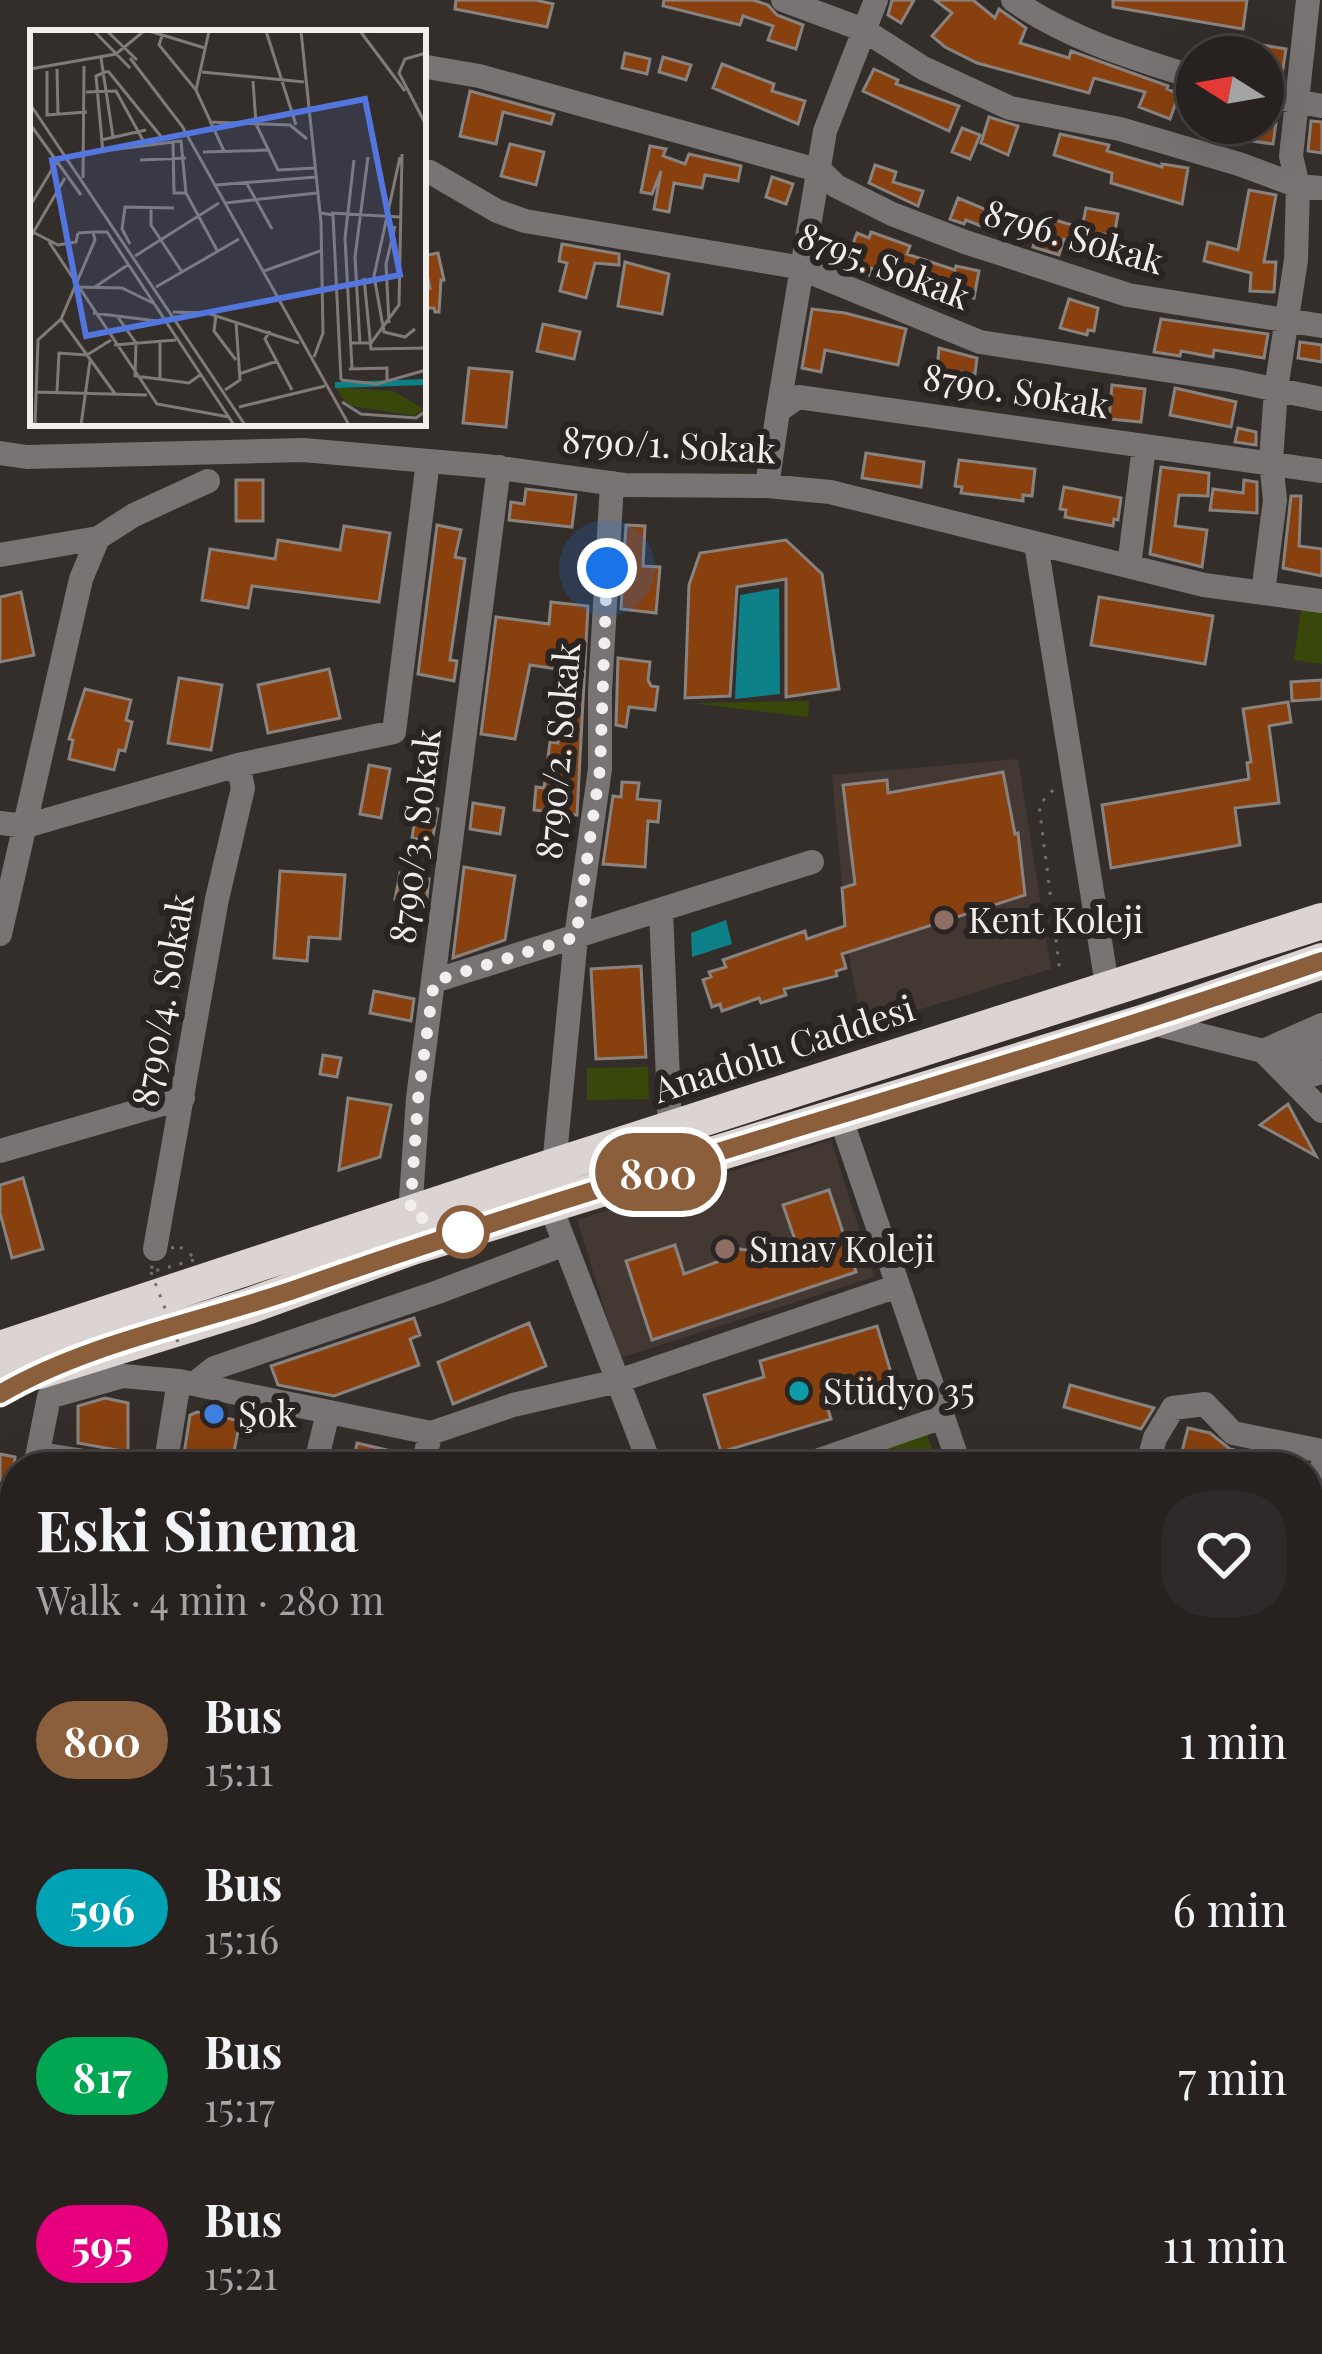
<!DOCTYPE html>
<html lang="en">
<head>
<meta charset="utf-8">
<style>
	body { margin:0; font-family:"Playfair Display",serif; background:#2f2a29; color:#f1f3f6; height:100vh; display:flex; flex-direction:column; font-size:45px; white-space:nowrap }
	* { box-sizing:border-box; margin:0 }
	p { font-size:39px; color:#a4a4a5 }
	.icon { flex:none; width:66px; height:66px; fill:none; stroke:currentColor; stroke-width:2; stroke-linecap:round; stroke-linejoin:round }
	.map { position:relative; flex:1; overflow:hidden }
	.panel { position:absolute; left:0px; top:1452px; width:1323px; height:903px; display:flex; flex-direction:column; background:#272220; border-radius:48px 48px 0 0; box-shadow:0 12px 48px #0002,0 0 0 3px #433f3e }
	.panel>* { flex:none }
	.badge { padding:0 24px; border-radius:39px; font-size:42px; line-height:78px }
	.needle { width:78px; rotate:281deg }
	.fabs { position:absolute; left:1176px; top:36px; display:grid; gap:24px }
	.fabs a { display:grid; place-items:center; width:108px; height:108px; border-radius:50%; background:#272220; box-shadow:0 12px 48px #0002,0 0 0 3px #433f3e; font-size:60px }
	.you { position:absolute; width:60px; height:60px; margin:-30px; border:9px solid #fff; border-radius:50%; background:#1a73e8; box-shadow:0 0 0 18px #1a73e833 }
	.map>.badge { position:absolute; translate:-50% -50%; box-shadow:0 0 0 6px #fff }
	.round { display:grid; place-items:center; flex:none; width:126px; height:126px; border-radius:48px; background:#2f2a29 }
	.overview { display:flex; align-items:center; justify-content:space-between; height:204px; padding:0 36px }
	h1 { font-size:57px; font-weight:700; line-height:90px }
	ul { padding:0; list-style:none }
	li { display:flex; align-items:center; gap:36px; height:168px; padding:0 36px }
	li div { flex:1 }
	li b { display:block; font-size:45px }
	li em { font-style:normal }
	li .badge { min-width:132px; font-weight:700; text-align:center }
	.map>svg:first-child { display:block }
	.built { fill:#433832 }
	.green { fill:#39470b }
	.water { fill:#0e8188 }
	.building { fill:#88400f; stroke:#898380; stroke-width:3 }
	.lines { fill:none; stroke-linecap:round; stroke-linejoin:round }
	.path { stroke:#75706d; stroke-width:3; stroke-dasharray:3 9; stroke-linecap:butt }
	.minor { stroke:#787474; stroke-width:24 }
	.highway { stroke:#dcd3d3; stroke-width:36 }
	.rail-casing { stroke:#d1cdcb; stroke-width:10 }
	.rail { stroke:#2a2422; stroke-width:6; stroke-dasharray:18; stroke-linecap:butt }
	.path-bridge { stroke:#75706d; stroke-width:3; stroke-dasharray:3 9; stroke-linecap:butt }
	.line-casing { stroke:#fff; stroke-width:27 }
	.line { stroke:#8b5e3c; stroke-width:18 }
	.walk { stroke:#f2eeec; stroke-width:12; stroke-dasharray:0 21.6 }
	.education-dot { fill:#8d6e63; stroke:#2a2422; stroke-width:4.5 }
	.stop-dot { fill:#fff; stroke:#8b5e3c; stroke-width:6 }
	.culture-dot { fill:#0f9aa8; stroke:#2a2422; stroke-width:4.5 }
	.shop-dot { fill:#3f7fe0; stroke:#2a2422; stroke-width:4.5 }
	.labels { text-anchor:middle; stroke-width:12; stroke-linejoin:round; paint-order:stroke }
	.street-label { font-size:36px; fill:#f2eeec; stroke:#2a2422 }
	.poi-label { font-size:36px; fill:#f2eeec; stroke:#2a2422; text-anchor:start }
	.inset-river { fill:none; stroke:#0e8188; stroke-width:6 }
	.inset-road { fill:none; stroke:#807b78; stroke-width:3 }
	.view { fill:#5276dd; fill-opacity:0.15; stroke:#5276dd; stroke-width:6 }
	.inset-edge { fill:none; stroke:#f2eeec; stroke-width:6 }
</style>
</head>
<body>
<div class="map">
<svg width="1322" height="2354" viewBox="0 0 1322 2354">
	<rect width="100%" height="100%" fill="#342e2b"/>
	<path class="built" d="M 1018,759 L 1051,969 L 862,1027 L 848,951 L 832,775 Z
		M 831,1140 L 874,1277 L 620,1358 L 577,1220 Z"/>
	<path class="green" d="M 1301,609 L 1322,612 L 1322,664 L 1294,660 Z
		M 809,701 L 808,717 L 692,703 Z
		M 648,1067 L 649,1099 L 587,1100 L 587,1068 Z
		M 927,1435 L 939,1467 L 827,1467 Z
		M 1322,2084 L 1322,2178 L 1308,2184 L 1308,2091 Z"/>
	<path class="water" d="M 779,588 L 780,694 L 735,699 L 740,595 Z
		M 726,920 L 732,944 L 692,957 L 691,933 Z"/>
	<path class="building" d="M 456,0 L 535,0 L 553,4 L 547,27 L 455,9 Z
		M 664,0 L 753,0 L 768,5 L 777,15 L 803,25 L 796,49 L 768,40 L 773,26 L 743,16 L 740,25 L 663,6 Z
		M 892,0 L 914,0 L 901,23 L 888,15 Z
		M 935,0 L 973,0 L 995,18 L 999,9 L 1026,28 L 1020,43 L 1069,58 L 1071,51 L 1168,86 L 1167,89 L 1179,94 L 1170,119 L 1139,107 L 1145,92 L 1094,78 L 1089,93 L 977,63 L 945,47 L 932,36 L 952,13 Z
		M 1113,0 L 1247,0 L 1243,29 L 1113,7 Z
		M 1263,45 L 1286,49 L 1282,75 L 1263,71 Z
		M 625,53 L 650,59 L 647,74 L 622,68 Z
		M 663,57 L 691,65 L 686,80 L 659,72 Z
		M 722,64 L 774,84 L 772,91 L 805,101 L 798,124 L 713,88 Z
		M 874,69 L 898,80 L 896,84 L 959,106 L 949,131 L 863,91 Z
		M 470,91 L 554,114 L 551,124 L 503,112 L 496,144 L 460,136 Z
		M 989,117 L 1018,126 L 1008,155 L 981,143 Z
		M 1311,121 L 1322,122 L 1322,153 L 1308,151 Z
		M 1232,123 L 1276,123 L 1273,144 L 1230,138 Z
		M 962,128 L 980,135 L 970,159 L 952,152 Z
		M 1060,134 L 1109,145 L 1107,151 L 1162,167 L 1162,164 L 1188,168 L 1182,204 L 1111,183 L 1112,173 L 1054,155 Z
		M 510,144 L 544,152 L 536,185 L 501,176 Z
		M 650,146 L 666,149 L 663,156 L 685,164 L 689,154 L 741,166 L 738,181 L 705,175 L 702,188 L 674,183 L 669,212 L 654,209 L 661,171 L 652,194 L 641,192 Z
		M 875,165 L 896,172 L 893,182 L 923,191 L 918,206 L 869,183 Z
		M 772,177 L 793,184 L 786,204 L 766,197 Z
		M 1249,190 L 1276,195 L 1264,262 L 1276,262 L 1274,292 L 1250,291 L 1251,273 L 1204,261 L 1208,242 L 1238,250 Z
		M 958,198 L 992,212 L 986,228 L 966,220 L 964,224 L 950,219 Z
		M 1086,208 L 1118,214 L 1114,236 L 1099,233 L 1109,236 L 1106,246 L 1064,239 L 1059,255 L 1033,247 L 1042,216 L 1082,228 Z
		M 871,232 L 910,246 L 907,254 L 955,270 L 956,266 L 979,271 L 974,298 L 871,268 L 869,275 L 845,266 L 857,233 L 869,238 Z
		M 562,244 L 619,254 L 619,265 L 595,263 L 586,298 L 560,291 L 567,263 L 559,261 Z
		M 438,253 L 444,280 L 441,280 L 439,312 L 435,312 L 434,308 L 423,308 L 423,288 L 430,288 L 423,256 Z
		M 625,262 L 669,274 L 662,314 L 618,306 Z
		M 1069,299 L 1098,308 L 1094,331 L 1088,330 L 1087,335 L 1060,328 Z
		M 812,309 L 845,313 L 906,329 L 898,365 L 825,350 L 821,372 L 802,368 Z
		M 1161,319 L 1268,334 L 1264,358 L 1214,350 L 1213,357 L 1181,351 L 1180,356 L 1154,352 Z
		M 543,324 L 580,332 L 574,359 L 537,351 Z
		M 1300,342 L 1322,345 L 1322,362 L 1298,358 Z
		M 939,348 L 977,358 L 975,374 L 937,369 Z
		M 469,368 L 512,372 L 506,427 L 463,423 Z
		M 1112,385 L 1145,389 L 1141,422 L 1109,419 Z
		M 1175,388 L 1236,402 L 1231,427 L 1170,415 Z
		M 1238,428 L 1256,432 L 1256,445 L 1235,442 Z
		M 866,453 L 924,462 L 921,487 L 862,478 Z
		M 959,460 L 1035,469 L 1032,496 L 1023,495 L 1023,501 L 961,493 L 962,487 L 955,486 Z
		M 1161,467 L 1209,473 L 1208,496 L 1179,495 L 1175,526 L 1207,530 L 1202,567 L 1150,554 Z
		M 236,480 L 263,480 L 263,521 L 236,521 Z
		M 1244,480 L 1257,482 L 1257,513 L 1210,510 L 1213,489 L 1243,493 Z
		M 1064,487 L 1121,498 L 1118,520 L 1114,519 L 1113,526 L 1065,517 L 1066,510 L 1060,509 Z
		M 526,489 L 576,495 L 572,527 L 509,520 L 511,502 L 524,504 Z
		M 1291,496 L 1301,496 L 1299,546 L 1322,549 L 1322,576 L 1283,568 Z
		M 437,525 L 461,530 L 455,557 L 465,559 L 450,660 L 457,661 L 454,681 L 418,674 Z
		M 626,525 L 645,526 L 643,566 L 660,567 L 656,613 L 621,609 Z
		M 344,526 L 390,533 L 379,602 L 252,586 L 248,608 L 202,600 L 210,549 L 275,559 L 278,540 L 340,550 Z
		M 786,540 L 822,574 L 839,689 L 786,697 L 786,579 L 737,587 L 730,696 L 685,698 L 689,585 L 700,553 Z
		M 21,592 L 34,655 L 0,662 L 0,597 Z
		M 1099,597 L 1213,616 L 1205,664 L 1091,645 Z
		M 551,602 L 588,606 L 577,815 L 534,810 L 536,787 L 544,788 L 550,742 L 558,743 L 564,670 L 530,665 L 515,739 L 481,734 L 496,617 L 549,624 Z
		M 618,658 L 650,662 L 648,680 L 651,686 L 658,687 L 655,710 L 629,707 L 626,727 L 616,725 Z
		M 329,669 L 340,718 L 268,733 L 258,685 Z
		M 179,678 L 222,685 L 211,750 L 168,743 Z
		M 1322,680 L 1322,699 L 1292,701 L 1291,682 Z
		M 85,689 L 131,700 L 126,720 L 132,722 L 125,751 L 119,750 L 114,770 L 69,759 L 73,740 L 69,739 Z
		M 1288,702 L 1291,722 L 1269,726 L 1279,803 L 1235,808 L 1240,845 L 1111,868 L 1102,805 L 1249,779 L 1247,763 L 1251,762 L 1243,709 Z
		M 369,765 L 390,769 L 381,818 L 360,814 Z
		M 1003,772 L 1015,834 L 1018,833 L 1025,895 L 842,954 L 846,968 L 836,971 L 837,976 L 784,989 L 786,995 L 761,1003 L 759,998 L 722,1011 L 720,1004 L 712,1007 L 703,980 L 711,977 L 709,972 L 726,967 L 723,960 L 805,931 L 807,939 L 845,926 L 842,888 L 855,884 L 843,785 L 887,780 L 888,793 Z
		M 622,782 L 639,783 L 637,799 L 660,801 L 658,822 L 648,821 L 645,867 L 603,864 L 613,796 L 621,797 Z
		M 473,803 L 504,808 L 500,834 L 470,829 Z
		M 417,806 L 438,809 L 432,841 L 412,838 Z
		M 464,867 L 515,876 L 505,940 L 453,958 Z
		M 280,871 L 345,875 L 340,939 L 309,937 L 307,961 L 274,958 Z
		M 400,873 L 429,879 L 426,905 L 395,899 Z
		M 641,966 L 646,1057 L 596,1059 L 591,969 Z
		M 374,991 L 414,999 L 411,1021 L 370,1013 Z
		M 323,1055 L 341,1058 L 337,1077 L 320,1074 Z
		M 348,1098 L 391,1105 L 380,1157 L 339,1170 Z
		M 1288,1104 L 1297,1121 L 1316,1156 L 1260,1125 Z
		M 23,1178 L 43,1249 L 12,1258 L 0,1213 L 0,1185 Z
		M 829,1190 L 856,1272 L 652,1340 L 626,1261 L 675,1245 L 684,1274 L 717,1262 L 734,1248 L 758,1252 L 794,1237 L 783,1205 Z
		M 414,1318 L 420,1335 L 410,1339 L 419,1365 L 334,1396 L 278,1385 L 271,1366 Z
		M 529,1323 L 546,1366 L 453,1404 L 438,1362 Z
		M 877,1326 L 895,1386 L 827,1406 L 831,1419 L 721,1452 L 704,1395 L 764,1377 L 760,1361 Z
		M 1070,1385 L 1154,1408 L 1141,1429 L 1064,1407 Z
		M 105,1398 L 128,1403 L 128,1452 L 78,1443 L 78,1406 Z
		M 197,1412 L 240,1421 L 231,1467 L 182,1467 L 190,1415 Z
		M 1188,1428 L 1210,1433 L 1230,1449 L 1305,1467 L 1178,1467 Z
		M 357,1443 L 408,1455 L 406,1467 L 352,1467 Z
		M 0,1454 L 15,1457 L 11,1504 L 0,1508 Z"/>
	<g class="lines">
		<path class="path" d="M 1053,790 L 1039,805 L 1060,972
			M 180,1247 L 197,1259 L 151,1272 L 155,1249 Z
			M 881,1467 L 917,1455 L 921,1467"/>
		<path class="minor" d="M 783,0 L 864,30 L 923,68 L 1010,108 L 1120,129 L 1239,164 L 1298,186 L 1322,188
			M 1013,0 C 1069,39 1133,58 1197,78
			M 427,67 L 479,76 L 821,171 L 836,186 L 892,214 L 965,242 L 1128,295 L 1322,326
			M 1263,95 L 1322,106
			M 430,172 L 497,211 L 525,221 L 797,267 L 980,342 L 1230,380 L 1322,399
			M 778,411 L 825,131 L 876,0
			M 0,453 L 27,457 L 303,450 L 486,466 L 624,485 L 767,486 L 830,492 L 1204,585 L 1322,601
			M 767,486 L 778,411 L 798,397 L 1322,471
			M 1036,544 L 1108,991
			M 0,555 L 98,538
			M 1129,566 L 1144,447
			M 1263,593 L 1275,500 L 1271,461 L 1276,389 L 1296,260 L 1298,186 L 1291,156 L 1308,0
			M 0,823 L 26,826 L 238,765 L 394,732 L 428,461
			M 661,910 L 670,1129
			M 0,934 L 81,579 L 98,538 L 134,515 L 208,481
			M 434,981 L 812,862
			M 1148,1022 L 1263,1051 L 1322,1111
			M 1263,1051 L 1322,1025
			M 1272,1052 L 1296,1056 L 1322,1047
			M 1281,1062 L 1305,1077 L 1322,1072
			M 840,1116 L 960,1467
			M 0,1151 L 183,1098
			M 554,1166 L 576,937 L 600,769 L 600,691 L 612,483
			M 550,1205 L 651,1467
			M 410,1214 L 418,1098 L 499,467
			M 155,1249 L 217,899 L 243,788 L 238,765
			M 194,1384 L 214,1368 L 438,1292 L 565,1244
			M 40,1454 L 122,1467
			M 35,1467 L 49,1397 L 123,1376 L 179,1381 L 431,1433
			M 165,1467 L 179,1381
			M 315,1467 L 328,1412
			M 422,1467 L 431,1433 L 513,1405 L 618,1381 L 898,1286
			M 799,1467 L 943,1417
			M 1147,1467 L 1155,1438 L 1173,1408 L 1205,1404 L 1233,1433 L 1322,1451
			M 1308,1520 L 1322,1467
			M 0,1526 L 15,1520
			M 15,1538 L 15,1690
			M 1308,1682 L 1322,1676
			M 1308,1764 L 1322,1758
			M 0,1799 L 15,1802
			M 1308,1815 L 1322,1785
			M 0,1978 L 15,1978
			M 1308,2069 L 1322,2063
			M 1,2093 L 15,2004
			M 1308,2217 L 1322,2211
			M 0,2255 L 15,2249
			M 0,2327 L 15,2320
			M 33,2340 L 49,2354
			M 204,2340 L 218,2354
			M 424,2340 L 441,2354
			M 894,2340 L 926,2354
			M 367,2354 L 380,2340
			M 633,2354 L 634,2340
			M 953,2354 L 959,2340
			M 977,2354 L 1012,2340"/>
		<path class="highway" d="M 0,1349 L 554,1166 L 1322,921
			M 0,1378 L 39,1371 L 249,1306 L 412,1247 L 1145,1022 L 1322,961"/>
		<defs>
			<path id="rail" d="M 1308,1726 L 1322,1720
				M 0,2280 L 15,2274"/>
		</defs>
		<use href="#rail" class="rail-casing"/>
		<use href="#rail" class="rail"/>
		<path class="path-bridge" d="M 151,1272 L 181,1350"/>
	</g>
	<g class="lines">
		<defs>
			<path id="line" d="M 0,1394 C 88,1342 202,1322 299,1288 C 637,1169 984,1078 1322,961"/>
		</defs>
		<use href="#line" class="line-casing"/>
		<use href="#line" class="line"/>
		<path class="walk" d="M 463,1232 L 410,1214 L 418,1099 L 434,981 L 576,937 L 600,769 L 607,568"/>
	</g>
	<g class="education-dot">
		<circle cx="944" cy="920" r="12"/>
		<circle cx="725" cy="1249" r="12"/>
	</g>
	<circle class="stop-dot" cx="463" cy="1232" r="24"/>
	<circle class="culture-dot" cx="799" cy="1391" r="12"/>
	<circle class="shop-dot" cx="214" cy="1414" r="12"/>
	<g class="labels">
		<g class="street-label">
			<text transform="translate(1074 237) rotate(16)" y="13">8796. Sokak</text>
			<text transform="translate(884 266) rotate(21)" y="13">8795. Sokak</text>
			<text transform="translate(1016 391) rotate(9)" y="13">8790. Sokak</text>
			<text transform="translate(669 445) rotate(3)" y="13">8790/1. Sokak</text>
			<text transform="translate(558 751) rotate(-85)" y="13">8790/2. Sokak</text>
			<text transform="translate(415 836) rotate(-83)" y="13">8790/3. Sokak</text>
			<text transform="translate(163 1000) rotate(-80)" y="13">8790/4. Sokak</text>
			<text transform="translate(784 1049) rotate(-18)" y="13">Anadolu Caddesi</text>
		</g>
		<g class="poi-label">
			<text x="968" y="933">Kent Koleji</text>
			<text x="749" y="1262">Sınav Koleji</text>
			<text x="823" y="1404">Stüdyo 35</text>
			<text x="238" y="1427">Şok</text>
		</g>
	</g>
	<g transform="translate(30 30)">
		<rect width="396" height="396" fill="#342e2b"/>
		<path d="M 305,357 L 363,361 L 394,379 L 384,386 L 317,375 Z" fill="#39470b"/>
		<path class="inset-river" d="M 305,355 L 396,352"/>
		<path class="inset-road" d="M 64,1 L 100,38M 77,1 L 107,30M 119,1 L 175,18M 236,1 L 266,95M 271,1 L 291,192 L 293,303 L 284,327M 330,1 L 375,61M 132,6 L 129,15 L 166,60 L 194,121M 396,23 L 375,29 L 369,43 L 396,95M 71,28 L 83,107M 100,28 L 152,96 L 319,395M 0,39 L 86,24 L 114,1M 27,39 L 28,85M 17,41 L 17,85 L 57,82M 78,41 L 133,109M 172,42 L 274,52M 223,51 L 226,94 L 248,140 L 285,138M 166,60 L 179,1M 56,62 L 86,61 L 115,114M 0,74 L 215,395M 179,92 L 260,95 L 277,109M 0,94 L 51,165M 71,110 L 116,100M 143,112 L 144,163 L 156,163 L 188,222M 173,122 L 240,120M 57,123 L 151,111 L 156,163M 73,123 L 66,46 L 78,41M 370,127 L 344,246 L 354,302 L 375,307 L 385,299M 110,130 L 156,128M 53,148 L 54,36M 216,152 L 242,199M 186,155 L 286,147M 195,173 L 287,163M 0,176 L 27,131M 121,177 L 121,195 L 152,242M 291,183 L 303,185 L 311,350M 301,183 L 370,187M 1,201 L 28,215 L 46,212 L 48,203M 63,202 L 77,202 L 204,395M 0,208 L 35,148M 19,212 L 127,374 L 199,387M 100,214 L 92,199 L 95,177 L 144,178M 105,226 L 189,173M 234,241 L 290,221M 334,248 L 341,319 L 396,318M 47,257 L 92,258 L 125,274M 65,257 L 99,234M 126,257 L 209,209M 143,282 L 177,283 L 269,313M 63,283 L 135,292M 186,285 L 184,301 L 206,330M 87,286 L 106,313 L 105,346 L 159,353 L 170,345M 31,289 L 86,365M 359,293 L 356,234 L 365,196M 240,301 L 235,309 L 262,360M 320,313 L 341,313 L 369,275 L 372,124M 330,314 L 325,227 L 338,127M 84,315 L 146,310M 322,338 L 315,208 L 324,130M 319,339 L 357,338 L 357,350M 209,344 L 247,331M 130,350 L 130,312M 311,350 L 347,354 L 396,340M 195,360 L 210,350 L 206,292M 5,362 L 117,365M 27,362 L 29,323 L 57,325 L 81,310M 312,372 L 331,384 L 386,388 L 396,381M 209,377 L 295,356M 5,395 L 8,310 L 31,289 L 65,210 L 63,202 L 48,203M 51,395 L 60,331"/>
		<path class="view" d="M 335,69 L 370,245 L 56,306 L 22,130 Z"/>
		<rect width="396" height="396" class="inset-edge"/>
	</g>
</svg>
<div class="fabs">
<a><svg class="needle" viewBox="-14 -14 28 28"><path d="M0-13l5 13h-10z" fill="#e53935"/><path d="M0 13l5-13h-10z" fill="#a4a4a5"/></svg></a>
</div>
<div class="you" style="left:607px;top:568px"></div>
<b class="badge" style="left:658px;top:1172px;background:#8b5e3c;color:#fff">800</b>
<section class="panel">
<div class="overview"><div><h1>Eski Sinema</h1><p>Walk · 4 min · 280 m</p></div><a class="round"><svg class="icon" aria-label="heart" viewBox="0 0 24 24"><path d="M12 20l-8-8c-3-5 5-10 8-4 3-6 11-1 8 4z"/></svg></a></div>
<ul>
<li><span class="badge" style="background:#8b5e3c;color:#fff">800</span><div><b>Bus</b><p>15:11</p></div><em>1 min</em></li>
<li><span class="badge" style="background:#00a3b4;color:#fff">596</span><div><b>Bus</b><p>15:16</p></div><em>6 min</em></li>
<li><span class="badge" style="background:#00a651;color:#fff">817</span><div><b>Bus</b><p>15:17</p></div><em>7 min</em></li>
<li><span class="badge" style="background:#e6007e;color:#fff">595</span><div><b>Bus</b><p>15:21</p></div><em>11 min</em></li>
</ul>
</section>
</div>
</body>
</html>
